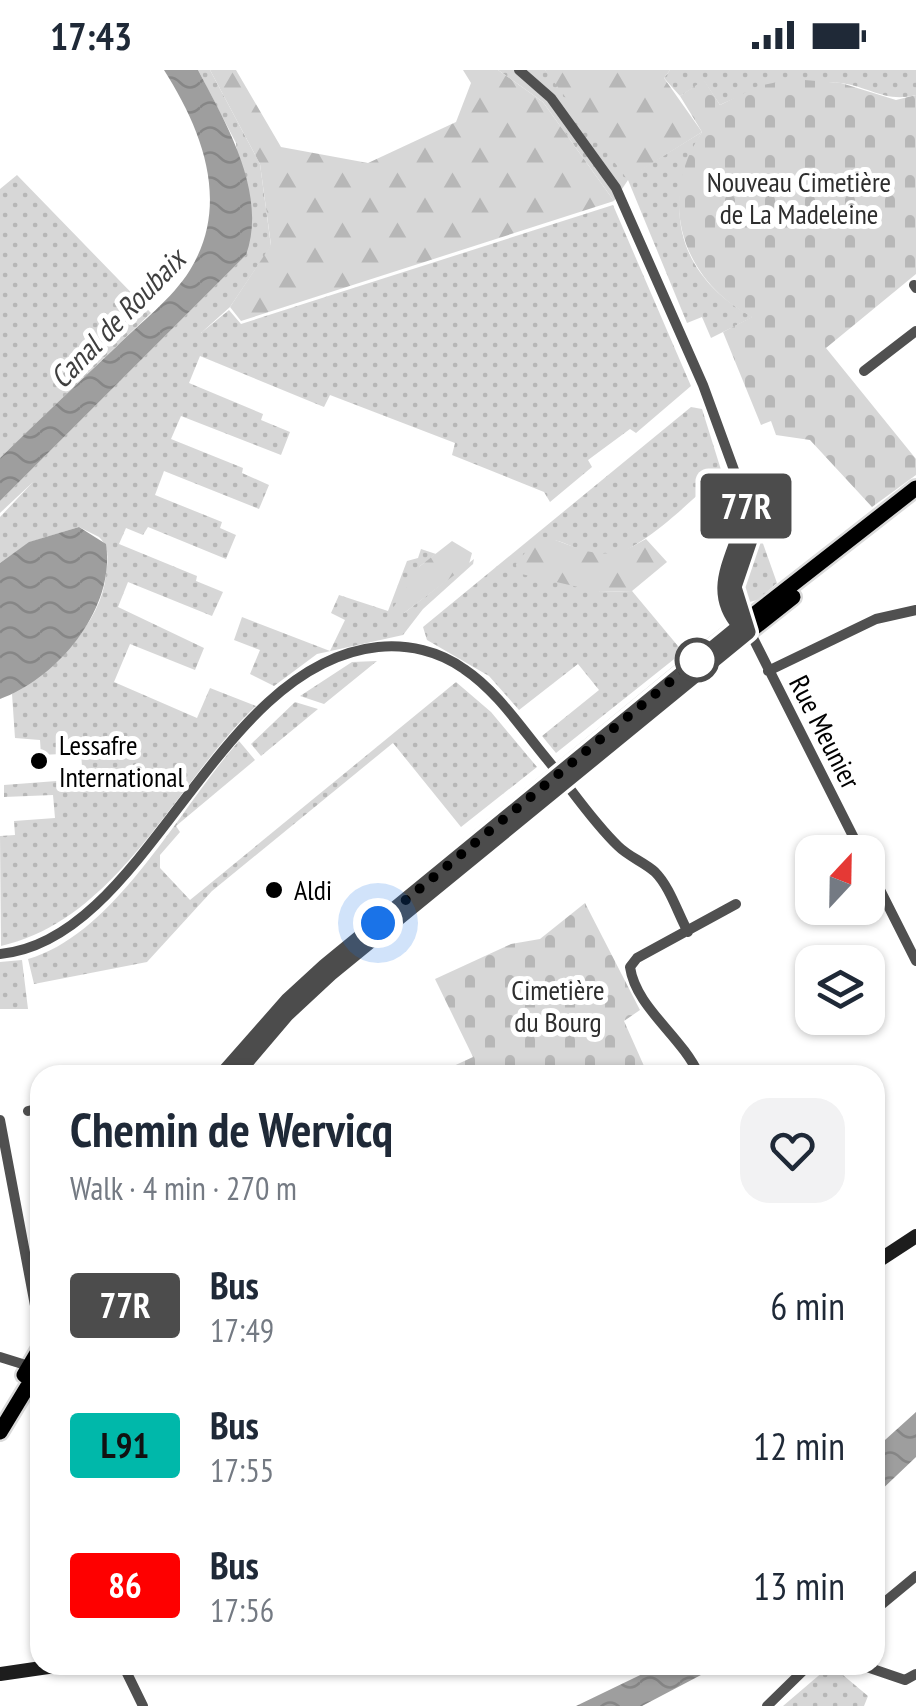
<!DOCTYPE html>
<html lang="en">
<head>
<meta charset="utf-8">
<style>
	body { margin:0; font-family:"PT Sans Narrow",sans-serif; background:#f2f2f3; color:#1f2937; height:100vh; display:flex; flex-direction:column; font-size:38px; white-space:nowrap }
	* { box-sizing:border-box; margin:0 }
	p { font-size:32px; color:#747a83 }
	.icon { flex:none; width:55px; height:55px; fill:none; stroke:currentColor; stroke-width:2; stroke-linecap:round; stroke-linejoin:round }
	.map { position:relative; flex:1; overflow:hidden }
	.sheet { position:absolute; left:30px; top:995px; width:855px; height:610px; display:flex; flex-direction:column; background:#fff; border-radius:30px; box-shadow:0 2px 8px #0004 }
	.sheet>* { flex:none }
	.badge { padding:0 20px; border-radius:8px; font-size:35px; line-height:65px }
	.needle { width:65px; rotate:22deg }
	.controls { position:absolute; left:795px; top:765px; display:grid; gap:20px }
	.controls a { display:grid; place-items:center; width:90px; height:90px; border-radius:20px; background:#fff; box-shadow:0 2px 8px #0004; font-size:50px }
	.you { position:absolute; width:50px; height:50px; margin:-25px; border:8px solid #fff; border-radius:50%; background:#1a73e8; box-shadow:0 0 0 15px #1a73e833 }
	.map>.badge { position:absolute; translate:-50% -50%; box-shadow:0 0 0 5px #fff }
	.round { display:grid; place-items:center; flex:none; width:105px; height:105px; border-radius:30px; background:#f2f2f3 }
	.summary { display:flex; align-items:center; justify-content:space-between; height:170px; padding:0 40px }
	h1 { font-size:48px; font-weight:800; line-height:75px }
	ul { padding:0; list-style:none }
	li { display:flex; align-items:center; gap:30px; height:140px; padding:0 40px }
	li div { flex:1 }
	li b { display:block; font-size:38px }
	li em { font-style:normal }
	li .badge { min-width:110px; font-weight:700; text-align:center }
	.status { display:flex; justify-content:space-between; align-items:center; height:70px; padding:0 50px; background:#fff; direction:ltr }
	.status svg { height:28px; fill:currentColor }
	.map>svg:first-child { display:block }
	.grass { fill:url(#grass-dots) }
	.forest { fill:url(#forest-firs) }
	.cemetery { fill:url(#cemetery-stones) }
	.water { fill:url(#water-waves) }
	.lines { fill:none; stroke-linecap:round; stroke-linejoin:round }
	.primary-casing { stroke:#dbdbdb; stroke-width:20 }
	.minor { stroke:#505050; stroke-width:10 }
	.secondary { stroke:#1d1d1d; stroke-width:14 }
	.primary { stroke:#000; stroke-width:15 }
	.line-casing { stroke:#fff; stroke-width:22 }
	.line { stroke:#4c4c4c; stroke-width:15 }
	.walk { stroke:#000; stroke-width:10; stroke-dasharray:0 18 }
	.stop-dot { fill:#fff; stroke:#4c4c4c; stroke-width:5 }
	.poi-dot { fill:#000; stroke:#fff; stroke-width:4 }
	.labels { text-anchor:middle; stroke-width:10; stroke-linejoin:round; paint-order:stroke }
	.park-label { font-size:28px; fill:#2e2e2e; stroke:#fff }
	.street-label { font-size:28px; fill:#000; stroke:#fff }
	.poi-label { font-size:28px; fill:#000; stroke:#fff; text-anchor:start }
	.water-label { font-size:30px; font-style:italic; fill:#3f3f3f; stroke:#fff }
</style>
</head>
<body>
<div class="status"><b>17:43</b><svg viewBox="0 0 49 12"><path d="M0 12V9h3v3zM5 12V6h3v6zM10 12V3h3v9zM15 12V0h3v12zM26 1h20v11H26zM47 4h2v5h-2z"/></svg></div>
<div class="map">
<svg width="916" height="1636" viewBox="0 0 916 1636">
	<defs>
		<pattern id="grass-dots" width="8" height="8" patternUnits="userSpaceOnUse" patternTransform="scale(2.5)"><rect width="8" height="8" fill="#d7d7d7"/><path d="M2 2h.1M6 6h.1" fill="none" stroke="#b7b7b7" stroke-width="1.8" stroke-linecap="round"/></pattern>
		<pattern id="forest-firs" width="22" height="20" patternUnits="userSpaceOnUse" patternTransform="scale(2.5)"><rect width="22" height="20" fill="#d7d7d7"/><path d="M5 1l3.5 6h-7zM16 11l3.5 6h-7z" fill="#b7b7b7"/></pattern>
		<pattern id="cemetery-stones" width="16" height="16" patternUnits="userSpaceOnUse" patternTransform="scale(2.5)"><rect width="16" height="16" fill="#d7d7d7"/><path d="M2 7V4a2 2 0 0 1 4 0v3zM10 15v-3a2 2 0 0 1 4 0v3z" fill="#b7b7b7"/></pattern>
		<pattern id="water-waves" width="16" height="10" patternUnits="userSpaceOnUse" patternTransform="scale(2.5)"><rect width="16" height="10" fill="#9e9e9e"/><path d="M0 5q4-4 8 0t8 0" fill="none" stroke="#868686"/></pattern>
	</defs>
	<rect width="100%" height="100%" fill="#fff"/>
	<path class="grass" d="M 198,0 L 210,0 L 260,94 L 271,176 L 230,237 L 201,263 L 229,240 L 241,254 L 613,135 L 691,316 L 636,363 L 630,359 L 588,390 L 592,397 L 550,432 L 544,422 L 452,385 L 455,373 L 330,325 L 324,337 L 200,286 L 189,313 L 263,344 L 261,350 L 290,362 L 281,385 L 181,346 L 171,369 L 243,398 L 242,403 L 269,415 L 259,439 L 164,401 L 155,425 L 222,452 L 220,458 L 236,465 L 226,489 L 148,457 L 143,465 L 126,458 L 119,474 L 197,506 L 196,511 L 223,522 L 212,546 L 128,512 L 118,537 L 204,578 L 195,600 L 130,574 L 114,612 L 197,648 L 210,618 L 256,636 C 174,714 119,849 1,876 L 0,766 L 15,765 L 14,751 L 55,748 L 53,725 L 4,727 L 4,715 L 83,709 L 81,683 L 41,685 L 40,670 L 15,668 L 12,624 C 53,594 101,558 106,504 C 108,489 110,478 99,467 L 79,457 L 30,472 L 0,493 L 0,447 L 33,412 L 0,443 L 0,431 L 246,185 L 236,73 Z
		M 498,0 L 545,0 L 554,8 L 627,108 L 702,62 C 659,135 678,207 753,247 L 711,268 L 702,247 L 687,253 L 628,110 L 614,131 L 543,32 Z
		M 670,0 L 916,0 L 916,25 C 886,33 870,17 841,13 C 811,9 745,21 720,35 L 704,11 L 680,26 L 664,8 Z
		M 17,105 L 151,243 L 0,388 L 0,119 Z
		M 691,337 L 702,339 L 722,403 C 696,425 636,488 603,486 C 580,485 560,464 536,470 L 600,522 L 632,521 L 683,582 L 556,683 L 542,666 L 599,620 L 578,594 L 519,640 L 489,606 L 427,570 L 423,557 Z
		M 761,468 L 777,513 L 758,530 L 749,532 L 742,515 Z
		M 421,479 L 436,484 L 420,496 L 404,543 L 474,489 L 473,494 L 423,539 L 403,565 L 317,584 L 274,616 L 250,604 L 260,580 L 234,570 L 242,547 L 330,581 L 345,550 L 331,543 L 339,525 L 388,541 L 407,491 L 418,488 Z
		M 377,591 L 324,634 L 300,626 L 352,592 Z
		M 456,612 L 491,642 L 537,697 L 461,757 L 393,673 L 212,821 L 147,892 L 34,914 L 28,889 C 116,864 180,737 239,671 L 255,690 L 176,756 L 180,762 L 160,785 L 160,798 L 190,830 Z
		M 295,632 L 318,639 L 261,686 L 251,674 Z
		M 22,890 L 28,939 L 0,939 L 0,892 Z
		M 831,1595 L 868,1626 L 864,1636 L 783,1636 Z"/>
	<path class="forest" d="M 210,0 L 236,0 L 281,77 L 368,93 L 456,52 L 471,13 L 463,0 L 498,0 L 543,32 L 614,131 L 241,251 L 230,237 L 271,175 L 260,94 Z
		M 545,0 L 670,0 L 664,8 L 702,62 L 627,109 Z
		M 547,467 C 590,482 604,494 646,469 L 667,492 L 632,521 L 600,522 L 517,503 L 516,494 L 536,469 Z
		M 452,471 L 472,483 L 469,494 L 404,543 L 393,538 L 420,496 Z"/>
	<path class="cemetery" d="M 792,9 L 841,13 L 896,30 L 916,25 L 916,204 L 826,278 L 916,389 L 916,405 L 872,437 L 810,370 L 776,365 L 771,351 L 761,355 L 723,262 L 752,247 C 682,210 656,129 702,62 L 680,26 L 704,10 L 720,35 L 758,16 Z
		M 585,833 L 640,940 L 624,951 L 648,1005 L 434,1005 L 473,987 L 435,909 L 511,874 L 540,869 Z"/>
	<path class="water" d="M 164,0 L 198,0 C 226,53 268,124 246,185 L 0,431 L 0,388 C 38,351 77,314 116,277 C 140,253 172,229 190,200 C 231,133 202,60 164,0 Z
		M 79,457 L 106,474 C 116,538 58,608 0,629 L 0,493 L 29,472 Z
		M 916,1342 L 916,1387 L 875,1426 L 875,1379 Z
		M 661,1595 L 720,1595 L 642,1636 L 576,1636 Z"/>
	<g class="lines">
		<defs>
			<path id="primary" d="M 682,615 L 793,527
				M 222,1005 L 288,930 L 325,896 L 706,582 L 916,418
				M 24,1305 L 40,1278
				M 0,1362 L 40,1296"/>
		</defs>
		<use href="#primary" class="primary-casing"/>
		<path class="minor" d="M 519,0 L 551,28 L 616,118 L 703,315 L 753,452 L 735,513 L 747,551
			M 914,215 L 916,218
			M 864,301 L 916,261
			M 746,438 L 723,509 L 725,530 L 754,570 L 861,782
			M 768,601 L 876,549 L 916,540
			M 868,796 L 916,891
			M 0,884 C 147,871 214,594 378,577 C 408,574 439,581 464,599 C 497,621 521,658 546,688 C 570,717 591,750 618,776 C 629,787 644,792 655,802 C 670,817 678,844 688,862
			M 699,1005 C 681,965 636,938 630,897 L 637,888 L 736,834
			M 28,1041 L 40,1038
			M 0,1050 L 40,1262
			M 0,1287 L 32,1297
			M 875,1540 L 916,1506
			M 123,1595 L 143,1636
			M 861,1595 L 905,1610 L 916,1604
			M 767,1636 L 809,1595"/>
		<path class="secondary" d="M 875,1193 L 916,1166
			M 0,1604 L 62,1595"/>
		<use href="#primary" class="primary"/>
	</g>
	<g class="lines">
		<defs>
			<path id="line" d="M 222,1005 L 288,930 L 325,896 L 740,556 C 704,515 743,480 746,435 L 753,461 L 734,517 L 748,562 L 330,904 L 287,944 L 235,1005"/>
		</defs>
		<use href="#line" class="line-casing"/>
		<use href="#line" class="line"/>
		<path class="walk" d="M 378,853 L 706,582 L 697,590"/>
	</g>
	<circle class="stop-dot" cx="697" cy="590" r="20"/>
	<g class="poi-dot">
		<circle cx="39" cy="691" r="10"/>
		<circle cx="274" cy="820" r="10"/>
	</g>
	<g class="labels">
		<g class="park-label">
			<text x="799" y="122">Nouveau Cimetière<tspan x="799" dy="32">de La Madeleine</tspan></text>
			<text x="558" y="930">Cimetière<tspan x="558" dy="32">du Bourg</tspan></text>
		</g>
		<g class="street-label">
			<text transform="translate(825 662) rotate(63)" y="10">Rue Meunier</text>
		</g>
		<g class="poi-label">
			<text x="59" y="685">Lessafre<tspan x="59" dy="32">International</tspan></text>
			<text x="294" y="830">Aldi</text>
		</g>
		<g class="water-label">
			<text transform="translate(118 249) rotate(-46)" y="10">Canal de Roubaix</text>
		</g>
	</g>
</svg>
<div class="controls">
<a><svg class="needle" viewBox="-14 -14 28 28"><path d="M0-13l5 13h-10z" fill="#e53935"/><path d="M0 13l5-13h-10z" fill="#747a83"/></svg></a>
<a><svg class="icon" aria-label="layers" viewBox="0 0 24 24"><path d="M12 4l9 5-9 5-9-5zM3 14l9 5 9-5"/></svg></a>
</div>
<div class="you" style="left:378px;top:853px"></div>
<b class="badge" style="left:746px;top:436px;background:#4c4c4c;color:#fff">77R</b>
<section class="sheet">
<div class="summary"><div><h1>Chemin de Wervicq</h1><p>Walk · 4 min · 270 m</p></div><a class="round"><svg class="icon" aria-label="heart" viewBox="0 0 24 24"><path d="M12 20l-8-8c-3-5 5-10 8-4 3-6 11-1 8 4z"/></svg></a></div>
<ul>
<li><span class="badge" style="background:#4c4c4c;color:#fff">77R</span><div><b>Bus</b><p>17:49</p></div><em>6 min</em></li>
<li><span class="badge" style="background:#00b8aa;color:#111">L91</span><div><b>Bus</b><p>17:55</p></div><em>12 min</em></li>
<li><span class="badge" style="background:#fe0000;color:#fff">86</span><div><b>Bus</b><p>17:56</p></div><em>13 min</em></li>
</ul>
</section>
</div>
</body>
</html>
